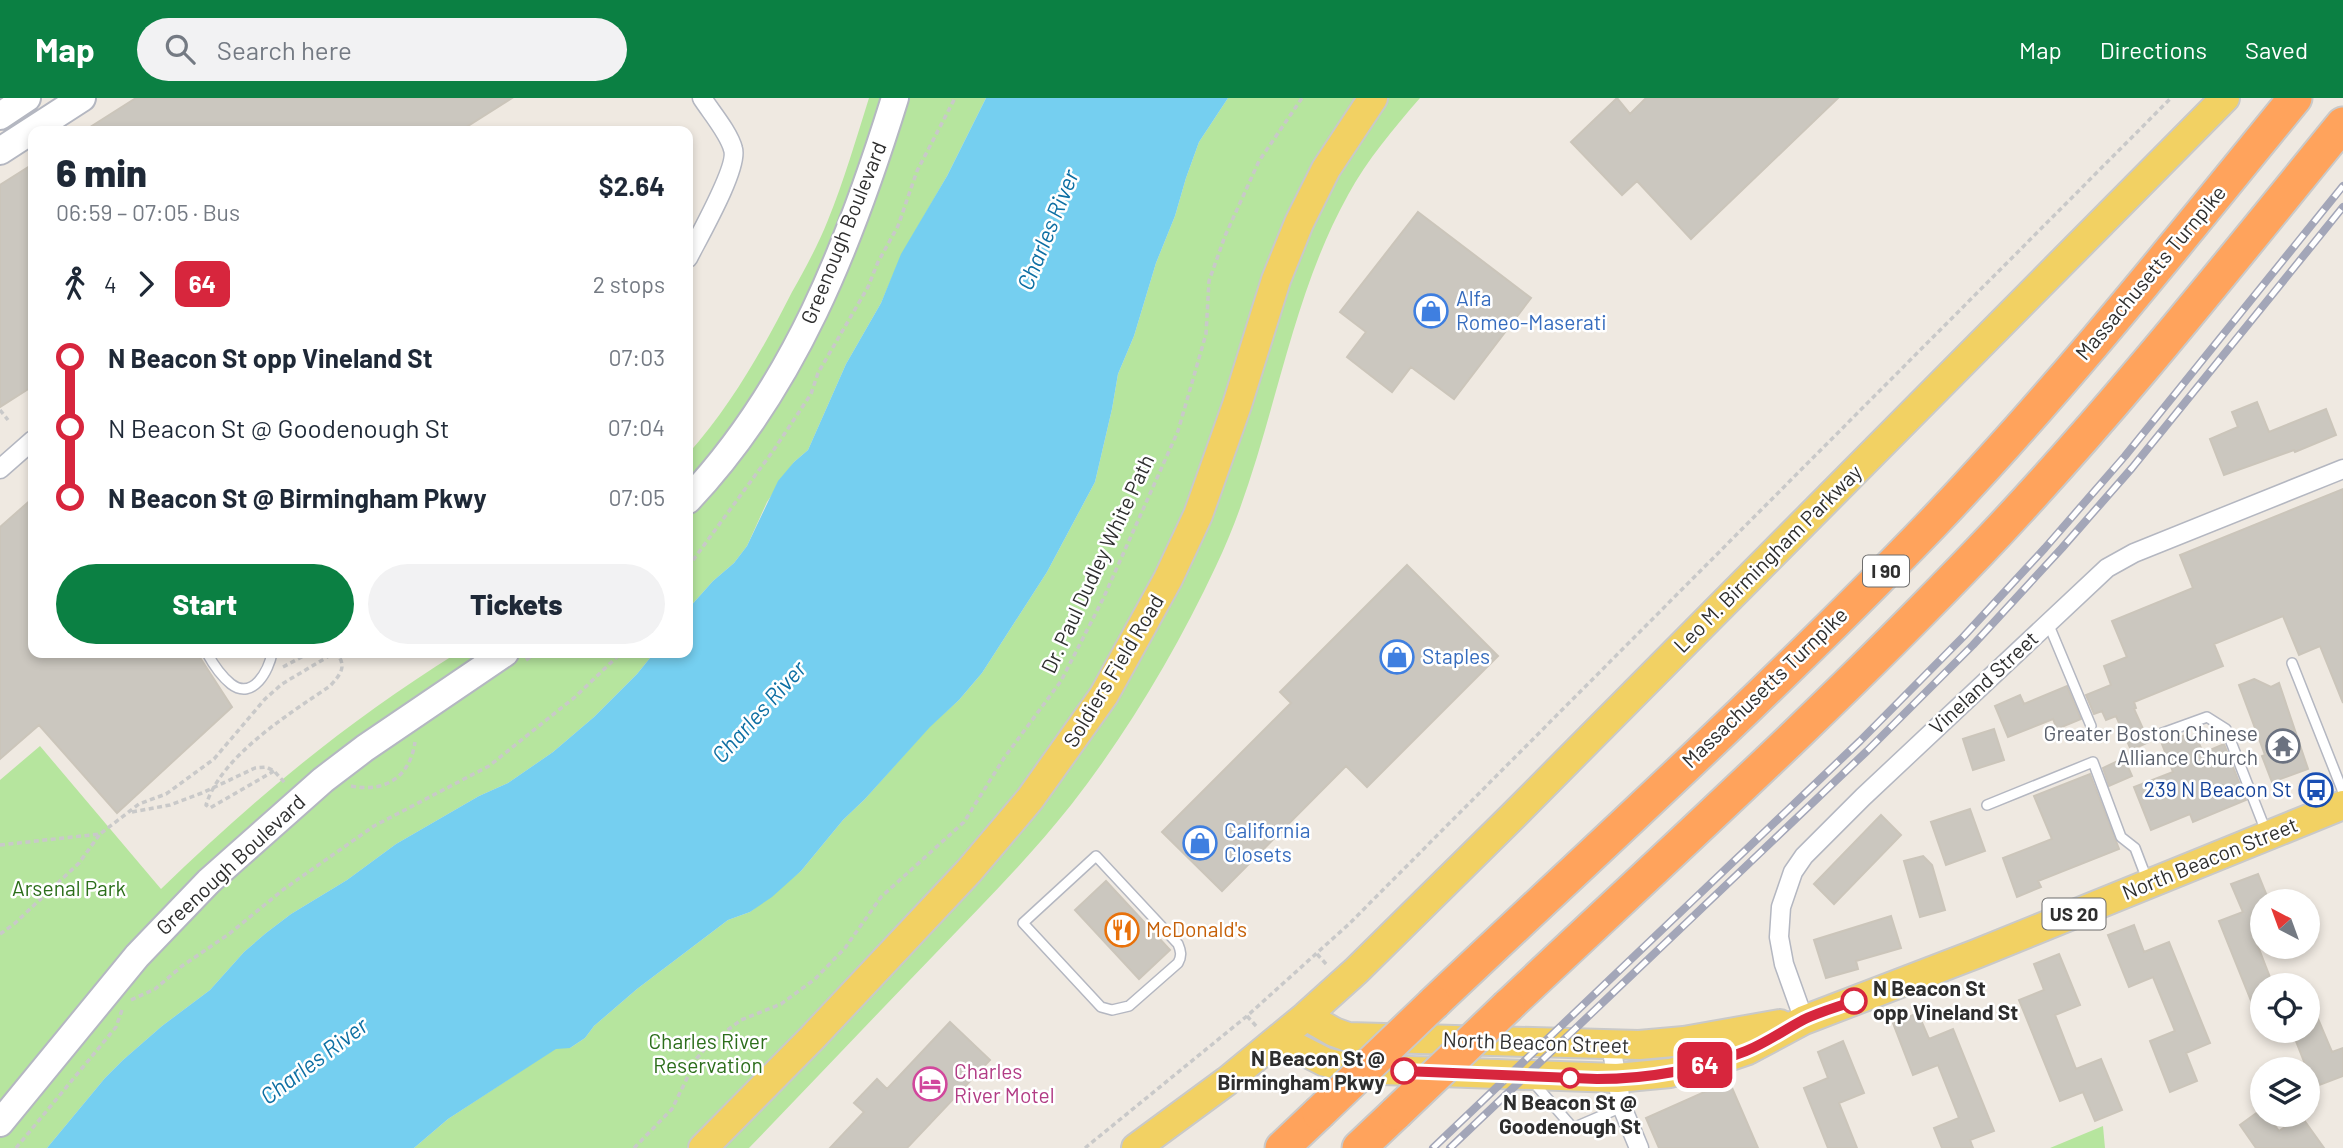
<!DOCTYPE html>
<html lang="en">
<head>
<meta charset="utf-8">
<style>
	body { margin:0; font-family:Barlow,sans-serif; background:#f2f2f3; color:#1f2937; height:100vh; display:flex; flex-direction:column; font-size:26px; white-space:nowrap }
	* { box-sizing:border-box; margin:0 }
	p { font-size:23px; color:#747a83 }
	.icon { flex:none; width:38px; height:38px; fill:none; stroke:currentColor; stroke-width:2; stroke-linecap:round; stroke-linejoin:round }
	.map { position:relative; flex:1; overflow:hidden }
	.side { position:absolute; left:28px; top:28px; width:665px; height:532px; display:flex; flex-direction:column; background:#fff; border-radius:14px; box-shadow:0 4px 10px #0003 }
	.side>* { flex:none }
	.badge { padding:0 14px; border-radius:10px; font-size:24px; line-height:46px }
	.needle { width:46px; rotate:319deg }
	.fabs { position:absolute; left:2250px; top:791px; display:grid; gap:14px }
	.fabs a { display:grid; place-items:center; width:70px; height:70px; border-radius:50%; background:#fff; box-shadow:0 4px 10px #0003; font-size:35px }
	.map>.badge { position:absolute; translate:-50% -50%; box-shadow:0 0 0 4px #fff }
	.legs { display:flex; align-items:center; gap:10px; height:77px; padding:0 28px; font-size:23px }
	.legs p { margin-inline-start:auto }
	.overview { display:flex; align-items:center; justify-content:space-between; height:119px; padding:0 28px }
	h1 { font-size:38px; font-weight:800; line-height:52px }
	.cta { display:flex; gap:14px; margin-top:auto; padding:14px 28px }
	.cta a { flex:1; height:80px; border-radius:42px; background:#0b8043; color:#fff; font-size:28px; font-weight:800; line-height:80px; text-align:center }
	.cta a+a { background:#f2f2f3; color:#1f2937 }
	ul { padding:0 28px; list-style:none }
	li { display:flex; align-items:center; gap:24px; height:70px; font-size:26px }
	li i { display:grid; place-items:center; width:10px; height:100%; margin:0 9px; background:currentColor }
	li i::after { content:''; width:18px; height:18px; margin:-9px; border:5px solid; border-radius:50%; background:#fff }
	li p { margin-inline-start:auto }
	li:first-child i { background:linear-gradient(#0000 50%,currentColor 0) }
	li:last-child i { background:linear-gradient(currentColor 50%,#0000 0) }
	header { display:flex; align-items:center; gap:42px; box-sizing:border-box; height:98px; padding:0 35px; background:#0b8043; color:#fff }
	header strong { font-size:33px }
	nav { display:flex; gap:38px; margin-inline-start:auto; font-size:24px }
	.search { width:490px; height:63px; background:#f2f2f3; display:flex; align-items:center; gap:18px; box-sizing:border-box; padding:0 24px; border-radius:38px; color:#747a83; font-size:26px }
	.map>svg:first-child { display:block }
	.green { fill:#b6e59e }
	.water { fill:#75cff0 }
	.building { fill:#cbc7bf; stroke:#cbc5ba; stroke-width:2 }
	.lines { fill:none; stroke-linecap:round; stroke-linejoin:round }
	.lane-casing { stroke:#b4b7c1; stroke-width:12 }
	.street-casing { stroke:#b4b7c1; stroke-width:21 }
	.secondary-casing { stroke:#b4b7c1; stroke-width:30 }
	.primary-casing { stroke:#c9c9c9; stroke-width:32 }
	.highway-casing { stroke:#c9c9c9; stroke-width:37 }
	.path { stroke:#c9c9c9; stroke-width:3.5; stroke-dasharray:5 3.5; stroke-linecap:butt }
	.lane { stroke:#fff; stroke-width:9 }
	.street { stroke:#fff; stroke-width:18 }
	.secondary { stroke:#fff; stroke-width:26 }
	.primary { stroke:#f2d163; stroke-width:28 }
	.highway { stroke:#ffa35c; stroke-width:33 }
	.rail-casing { stroke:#a3a6b8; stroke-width:8 }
	.rail { stroke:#fff; stroke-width:5; stroke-dasharray:16; stroke-linecap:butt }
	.highway-bridge-casing { stroke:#c9c9c9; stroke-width:37; stroke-linecap:butt }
	.highway-bridge { stroke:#ffa35c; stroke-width:33 }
	.line-1-casing { stroke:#fff; stroke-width:16 }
	.line-1 { stroke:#d7263d; stroke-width:10 }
	.stop-1-dot { fill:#fff; stroke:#d7263d; stroke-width:3.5 }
	.labels { text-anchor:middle; stroke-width:5; stroke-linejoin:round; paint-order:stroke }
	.shield { fill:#fff; stroke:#6d6d6d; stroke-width:2 }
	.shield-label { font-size:19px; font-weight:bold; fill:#2e2e2e }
	.street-label { font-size:21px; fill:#2e2e2e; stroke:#fff }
	.shop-label { font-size:21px; fill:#366cbe; stroke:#fff; text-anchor:start }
	.worship-label { font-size:21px; fill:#5b616d; stroke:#fff; text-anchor:end }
	.transit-label { font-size:21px; fill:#164399; stroke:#fff; text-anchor:end }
	.park-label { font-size:21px; fill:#2c6e1b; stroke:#fff }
	.food-label { font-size:21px; fill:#c56008; stroke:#fff; text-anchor:start }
	.stop-label { font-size:21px; font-weight:bold; fill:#2e2e2e; stroke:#fff; text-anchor:start }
	.hotel-label { font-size:21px; fill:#b23c85; stroke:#fff; text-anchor:start }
	.water-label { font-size:23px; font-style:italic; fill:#0d6fa3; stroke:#fff }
</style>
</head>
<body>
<header>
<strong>Map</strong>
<div class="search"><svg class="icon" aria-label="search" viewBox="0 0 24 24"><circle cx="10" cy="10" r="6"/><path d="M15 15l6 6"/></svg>Search here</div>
<nav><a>Map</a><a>Directions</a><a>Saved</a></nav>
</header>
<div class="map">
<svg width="2343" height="1050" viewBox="0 0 2343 1050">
	<rect width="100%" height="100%" fill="#efe9e1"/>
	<path class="green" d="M 869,0 L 986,0 L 947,78 L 902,156 L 881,205 L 846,266 L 808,352 L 794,364 L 767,404 L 747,448 L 734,465 L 713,483 L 688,511 L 688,356 C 731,308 763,251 792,194 C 805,171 818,147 828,122 C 844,83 856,41 869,0 Z
		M 1228,0 L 1420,0 C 1394,30 1367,62 1348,97 C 1284,212 1273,349 1216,468 C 1177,551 1128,634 1071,707 C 1029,760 981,808 934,857 C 872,921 811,986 749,1050 L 414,1050 L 448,1021 L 556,950 L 570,950 L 585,940 L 594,928 L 637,891 L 728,822 L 750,814 L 801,773 L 843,722 L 865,701 L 930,628 L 959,602 L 982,575 L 1047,474 L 1095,384 L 1112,311 L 1118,276 L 1134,238 L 1156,165 L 1175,118 L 1186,80 L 1199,44 Z
		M 457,555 L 654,555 L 637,576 L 594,619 L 553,654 L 508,685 L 479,698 L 396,746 L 347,782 L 291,816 L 266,835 L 244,854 L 210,892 L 162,928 L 123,962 L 105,980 L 47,1050 L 0,1050 L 0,682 L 40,648 L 161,791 C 255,700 345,625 457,555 Z
		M 2103,1028 L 2105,1050 L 2050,1050 Z"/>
	<path class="water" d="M 986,0 L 1228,0 L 1199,44 L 1186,80 L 1175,118 L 1156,165 L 1134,238 L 1118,276 L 1112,311 L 1095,384 L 1047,474 L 982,575 L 959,602 L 930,629 L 865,701 L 843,722 L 801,773 L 772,799 L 750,814 L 728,822 L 637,891 L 594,928 L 585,940 L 570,950 L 556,951 L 448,1021 L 414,1050 L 47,1050 L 105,980 L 123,962 L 162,928 L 210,892 L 244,854 L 266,835 L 291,816 L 347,782 L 396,746 L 479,698 L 508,685 L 553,654 L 594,619 L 637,576 L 654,555 L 688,555 L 688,511 L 713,483 L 734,465 L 747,448 L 778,383 L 794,364 L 808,352 L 846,266 L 881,205 L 901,156 L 947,78 Z"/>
	<path class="building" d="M 136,0 L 512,0 L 460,33 L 84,33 Z
		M 1617,0 L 1630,16 L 1646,0 L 1838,0 L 1691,141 L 1637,83 L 1622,97 L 1571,44 Z
		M 33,66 L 33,288 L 0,309 L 0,87 Z
		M 1418,114 L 1531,200 L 1454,301 L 1411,269 L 1392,294 L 1347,259 L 1366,234 L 1340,214 Z
		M 2257,304 L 2269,334 L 2326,311 L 2336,337 L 2295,354 L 2294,352 L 2224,377 L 2210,341 L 2238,329 L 2232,314 Z
		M 2343,391 L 2343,605 L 2320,548 L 2299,557 L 2283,518 L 2214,546 L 2223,568 L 2134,604 L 2136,610 L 2134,611 L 2149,644 L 2131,652 L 2116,618 L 2106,622 L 2102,613 L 2094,616 L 2086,597 L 2111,587 L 2104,568 L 2127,559 L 2112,523 L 2193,490 L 2180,457 Z
		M 33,400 L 33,555 L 197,555 L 232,609 L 117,715 L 39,627 L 0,661 L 0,429 Z
		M 1407,467 L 1498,558 L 1367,689 L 1346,668 L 1222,793 L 1162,734 L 1291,605 L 1280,594 Z
		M 2254,581 L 2271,589 L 2279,585 L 2308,671 L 2272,684 L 2262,658 L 2265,657 L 2239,587 Z
		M 2067,588 L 2081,621 L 2057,631 L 2053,621 L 2008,639 L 1995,608 L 2020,597 L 2024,606 Z
		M 1994,631 L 2004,662 L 1973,672 L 1963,641 Z
		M 2188,636 L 2190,641 L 2196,638 L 2203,655 L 2224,646 L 2246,702 L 2193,724 L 2190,716 L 2151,732 L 2134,689 L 2173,674 L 2162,646 Z
		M 2124,660 L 2132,678 L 2109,688 L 2103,670 Z
		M 2090,676 L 2119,751 L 2038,783 L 2041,789 L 2017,799 L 2003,760 L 2052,741 L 2034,698 Z
		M 1970,711 L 1985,753 L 1946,767 L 1931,724 Z
		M 1881,717 L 1901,737 L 1834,806 L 1814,786 Z
		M 1923,758 L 1932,767 L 1945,812 L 1920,819 L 1904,763 Z
		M 2258,776 L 2269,803 L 2263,803 L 2263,834 L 2254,838 L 2273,887 L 2263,887 L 2262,930 L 2219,823 L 2243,814 L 2231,786 Z
		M 1106,783 L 1170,852 L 1139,881 L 1075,812 Z
		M 1891,818 L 1901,850 L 1856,863 L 1858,871 L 1826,880 L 1814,842 Z
		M 2134,827 L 2144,854 L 2169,844 L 2210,945 L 2186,955 L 2197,983 L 2170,994 L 2150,943 L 2175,933 L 2153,879 L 2129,889 L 2108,837 Z
		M 2059,856 L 2080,907 L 2055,917 L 2076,971 L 2101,961 L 2122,1012 L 2095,1023 L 2083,994 L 2060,1003 L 2019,902 L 2044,892 L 2034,866 Z
		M 2308,897 L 2332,954 L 2343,950 L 2343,978 L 2314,989 L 2292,933 L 2308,933 Z
		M 1918,915 L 1929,941 L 1953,931 L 1994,1033 L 1970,1042 L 1973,1050 L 1942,1050 L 1934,1030 L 1959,1020 L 1938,967 L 1913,977 L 1893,925 Z
		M 950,924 L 990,962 L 907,1050 L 830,1050 L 864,1014 L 854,1005 L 877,981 L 887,991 Z
		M 1843,943 L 1864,995 L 1839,1005 L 1857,1050 L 1828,1050 L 1804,990 L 1828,980 L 1818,954 Z
		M 1729,983 L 1758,1050 L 1659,1050 L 1646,1020 Z
		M 2262,1011 L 2263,1017 L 2267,1017 L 2279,1033 L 2301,1018 L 2324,1050 L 2256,1050 L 2240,1027 Z"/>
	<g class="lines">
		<defs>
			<path id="lane" d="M 2048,525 L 2091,628
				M 207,555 C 213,566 221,578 231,586 C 253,603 269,572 272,555
				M 2292,565 L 2343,694
				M 2160,636 L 2207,619 L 2226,631 L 2267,736
				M 1987,707 L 2093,664 L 2121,739 L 2135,750 L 2148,784
				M 1096,758 L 1178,846 C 1181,853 1182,858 1178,865 L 1129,908 L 1112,912 L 1101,909 L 1023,825 Z
				M 1534,985 L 1573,1030 L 1622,1009"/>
			<path id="street" d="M 688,160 C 698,140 739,69 733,51 C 729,35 711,14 702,0
				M 0,371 L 33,342
				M 1804,922 L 1784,866 L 1779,839 L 1781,809 L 1793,774 L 1804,758 L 1863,699 L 2107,470 L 2134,455 L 2343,371
				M 1611,948 L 1622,1009 L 1639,1050"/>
			<path id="secondary" d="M 0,18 L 27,0
				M 0,53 L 82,0
				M 688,402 C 794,290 850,145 895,0
				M 0,1025 L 137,858 L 209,783 L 323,682 L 365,650 L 505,555"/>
			<path id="primary" d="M 1306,918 L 1334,934 L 1348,939 L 1639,947 L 1684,943 L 1780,926
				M 1280,941 L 1325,964 L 1354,971 L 1617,980 L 1670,975 L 1707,966 L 1748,952 L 1804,922 L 1976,856 L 2343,707
				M 703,1050 L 812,940 L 969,773 L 1030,701 L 1104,597 L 1168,481 L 1198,417 L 1237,307 L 1276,182 L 1299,125 L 1326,71 L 1373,0
				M 1136,1050 L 1227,983 L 1306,918 L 1356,873 L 1514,717 L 2225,0"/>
			<path id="highway" d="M 1434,905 C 1601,747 1772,592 1932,426 C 2061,291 2177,145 2295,0
				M 1508,908 C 1667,758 1828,612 1979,454 C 2108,319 2225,171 2343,26
				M 1282,1050 L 1319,1015
				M 1359,1050 L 1396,1015"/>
		</defs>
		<use href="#lane" class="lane-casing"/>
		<use href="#street" class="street-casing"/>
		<use href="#secondary" class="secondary-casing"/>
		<use href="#primary" class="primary-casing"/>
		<use href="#highway" class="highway-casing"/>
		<path class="path" d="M 0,312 L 8,322
			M 688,469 L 773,353 L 811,296 L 818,275 L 868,189 L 878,164 L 898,128 L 917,73 L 955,0
			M 526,562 L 536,555
			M 283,569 L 309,555
			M 274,673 L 210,710 L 206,707 C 221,658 289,616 330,588 C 340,577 348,568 336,555
			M 351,688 C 385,695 410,679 415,644
			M 132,714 L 170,707 L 202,695 L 255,670 L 266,669 L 274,673 L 285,685
			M 0,747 L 100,736 L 139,706 L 166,696 L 214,661 L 265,601 L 282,586 L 334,555
			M 0,836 L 14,826 L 79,765 L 100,736
			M 1317,856 L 1327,867
			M 131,902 L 155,891 L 182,868 L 229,836 L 284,791 L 374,728 L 489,668 L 575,599 L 621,555
			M 1247,918 L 1257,929
			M 16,1050 L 107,940 L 116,929 L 122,912
			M 634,1050 L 672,1011 L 697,960 L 709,946 L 741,922 L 781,906 L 815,881 L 845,850 L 881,799 L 964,724 L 1004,660 L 1061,583 L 1103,501 L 1178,333 L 1206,236 L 1209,183 L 1225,138 L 1259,63 L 1302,0
			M 1085,1050 L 1247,918 L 1349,826 L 2171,0"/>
		<use href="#lane" class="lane"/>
		<use href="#street" class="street"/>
		<use href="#secondary" class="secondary"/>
		<use href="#primary" class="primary"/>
		<use href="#highway" class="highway"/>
		<defs>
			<path id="rail" d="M 1433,1050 L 1860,643 L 1964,538 L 2045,450 L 2125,358 L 2343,88
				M 1450,1050 L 1867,653 L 1973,547 L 2062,450 L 2132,370 L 2343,109"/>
		</defs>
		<use href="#rail" class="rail-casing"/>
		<use href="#rail" class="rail"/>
		<defs>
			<path id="highway-bridge" d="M 1319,1015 L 1434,905
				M 1396,1015 L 1508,908"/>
		</defs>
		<use href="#highway-bridge" class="highway-bridge-casing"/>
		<use href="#highway-bridge" class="highway-bridge"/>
	</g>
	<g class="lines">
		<defs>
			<path id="line-1" d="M 1404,973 L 1597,981 C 1648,981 1698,972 1746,953 C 1766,945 1784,932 1803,922 C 1819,914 1838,909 1854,903"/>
		</defs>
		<use href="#line-1" class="line-1-casing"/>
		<use href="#line-1" class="line-1"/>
	</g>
	<defs>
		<symbol id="shop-ring" viewBox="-11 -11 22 22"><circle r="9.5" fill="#fff" stroke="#3f7fe0" stroke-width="1.5"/><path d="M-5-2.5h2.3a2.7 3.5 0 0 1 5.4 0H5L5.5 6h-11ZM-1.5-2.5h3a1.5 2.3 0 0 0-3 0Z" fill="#3f7fe0"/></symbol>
		<symbol id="temple-ring" viewBox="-11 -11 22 22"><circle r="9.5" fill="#fff" stroke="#6b7280" stroke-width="1.5"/><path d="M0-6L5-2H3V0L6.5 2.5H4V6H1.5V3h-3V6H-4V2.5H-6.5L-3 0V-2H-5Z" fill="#6b7280"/></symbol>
		<symbol id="bus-ring" viewBox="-11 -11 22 22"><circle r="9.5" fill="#fff" stroke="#1a4fb4" stroke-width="1.5"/><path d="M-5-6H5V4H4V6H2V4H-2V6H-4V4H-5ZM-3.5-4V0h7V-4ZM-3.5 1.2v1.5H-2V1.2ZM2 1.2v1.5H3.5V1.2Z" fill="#1a4fb4"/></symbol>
		<symbol id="restaurant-ring" viewBox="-11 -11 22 22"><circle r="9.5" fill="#fff" stroke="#e8710a" stroke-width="1.5"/><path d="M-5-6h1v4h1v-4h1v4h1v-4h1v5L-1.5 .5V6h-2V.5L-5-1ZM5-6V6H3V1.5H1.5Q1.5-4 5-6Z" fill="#e8710a"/></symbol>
		<symbol id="hotel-ring" viewBox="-11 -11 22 22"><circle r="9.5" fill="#fff" stroke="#d1479c" stroke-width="1.5"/><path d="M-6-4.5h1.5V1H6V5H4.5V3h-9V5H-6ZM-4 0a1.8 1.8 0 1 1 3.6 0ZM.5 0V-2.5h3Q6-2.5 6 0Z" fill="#d1479c"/></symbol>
	</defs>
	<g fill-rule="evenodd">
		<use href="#shop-ring" x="1412" y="194" width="38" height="38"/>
		<use href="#shop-ring" x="1378" y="540" width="38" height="38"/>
		<use href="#temple-ring" x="2264" y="629" width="38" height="38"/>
		<use href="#bus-ring" x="2297" y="673" width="38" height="38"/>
		<use href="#shop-ring" x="1181" y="726" width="38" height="38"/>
		<use href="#restaurant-ring" x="1103" y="813" width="38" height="38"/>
		<use href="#hotel-ring" x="911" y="967" width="38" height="38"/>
	</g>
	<g class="stop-1-dot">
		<circle cx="1854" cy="903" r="12"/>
		<circle cx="1404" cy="973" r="12"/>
		<circle cx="1570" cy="980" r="9"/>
	</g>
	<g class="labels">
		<g class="shield">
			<rect x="1863" y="457.5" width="46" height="31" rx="5"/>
			<rect x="2042.5" y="800.5" width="63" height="31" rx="5"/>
		</g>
		<g class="shield-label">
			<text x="1886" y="480">I 90</text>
			<text x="2074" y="823">US 20</text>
		</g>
		<g class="street-label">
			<text transform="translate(844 135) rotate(-68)" y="7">Greenough Boulevard</text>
			<text transform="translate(2151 175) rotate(-50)" y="7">Massachusetts Turnpike</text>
			<text transform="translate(1768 461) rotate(-45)" y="7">Leo M. Birmingham Parkway</text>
			<text transform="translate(1098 466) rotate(-65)" y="7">Dr. Paul Dudley White Path</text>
			<text transform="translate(1114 573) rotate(-59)" y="7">Soldiers Field Road</text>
			<text transform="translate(1984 585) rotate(-43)" y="7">Vineland Street</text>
			<text transform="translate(1765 590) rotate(-44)" y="7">Massachusetts Turnpike</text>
			<text transform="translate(2210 761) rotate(-22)" y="7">North Beacon Street</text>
			<text transform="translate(231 767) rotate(-43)" y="7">Greenough Boulevard</text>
			<text transform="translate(1536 945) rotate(2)" y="7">North Beacon Street</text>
		</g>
		<g class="shop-label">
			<text x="1456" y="208">Alfa<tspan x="1456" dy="24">Romeo-Maserati</tspan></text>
			<text x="1422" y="566">Staples</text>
			<text x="1224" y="740">California<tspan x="1224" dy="24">Closets</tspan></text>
		</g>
		<g class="worship-label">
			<text x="2258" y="643">Greater Boston Chinese<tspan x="2258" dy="24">Alliance Church</tspan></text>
		</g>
		<g class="transit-label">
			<text x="2292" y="699">239 N Beacon St</text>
		</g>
		<g class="park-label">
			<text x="69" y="798">Arsenal Park</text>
			<text x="708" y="951">Charles River<tspan x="708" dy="24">Reservation</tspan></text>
		</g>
		<g class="food-label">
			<text x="1146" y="839">McDonald's</text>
		</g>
		<g class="stop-label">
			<text x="1873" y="898">N Beacon St<tspan x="1873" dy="24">opp Vineland St</tspan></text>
			<text x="1385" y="968" text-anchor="end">N Beacon St @<tspan x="1385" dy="24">Birmingham Pkwy</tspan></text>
			<text x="1570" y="1012" text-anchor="middle">N Beacon St @<tspan x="1570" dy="24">Goodenough St</tspan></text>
		</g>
		<g class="hotel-label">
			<text x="954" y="981">Charles<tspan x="954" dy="24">River Motel</tspan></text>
		</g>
		<g class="water-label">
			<text transform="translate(1048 132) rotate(-68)" y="8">Charles River</text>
			<text transform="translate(759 614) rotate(-48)" y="8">Charles River</text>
			<text transform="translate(314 963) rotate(-37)" y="8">Charles River</text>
		</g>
	</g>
</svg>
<div class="fabs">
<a><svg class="needle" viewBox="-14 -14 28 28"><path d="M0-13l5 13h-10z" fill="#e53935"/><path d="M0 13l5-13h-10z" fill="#747a83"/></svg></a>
<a><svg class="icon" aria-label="locate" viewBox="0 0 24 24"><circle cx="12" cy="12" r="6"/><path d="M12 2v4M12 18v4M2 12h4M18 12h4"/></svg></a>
<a><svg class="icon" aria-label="layers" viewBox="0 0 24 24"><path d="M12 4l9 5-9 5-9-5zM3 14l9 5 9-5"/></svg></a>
</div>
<b class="badge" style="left:1705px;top:967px;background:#d7263d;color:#fff">64</b>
<section class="side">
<div class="overview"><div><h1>6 min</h1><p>06:59 – 07:05 · Bus</p></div><b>$2.64</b></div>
<div class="legs"><svg class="icon" aria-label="walk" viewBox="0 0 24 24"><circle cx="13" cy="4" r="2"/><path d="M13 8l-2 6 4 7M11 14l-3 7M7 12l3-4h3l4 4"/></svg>4<svg class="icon" aria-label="forward" viewBox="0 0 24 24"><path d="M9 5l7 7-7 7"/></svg><b class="badge" style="background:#d7263d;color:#fff">64</b><p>2 stops</p></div>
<ul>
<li><i style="color:#d7263d"></i><b>N Beacon St opp Vineland St</b><p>07:03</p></li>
<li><i style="color:#d7263d"></i><span>N Beacon St @ Goodenough St</span><p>07:04</p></li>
<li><i style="color:#d7263d"></i><b>N Beacon St @ Birmingham Pkwy</b><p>07:05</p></li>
</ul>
<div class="cta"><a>Start</a><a>Tickets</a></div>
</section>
</div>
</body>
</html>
